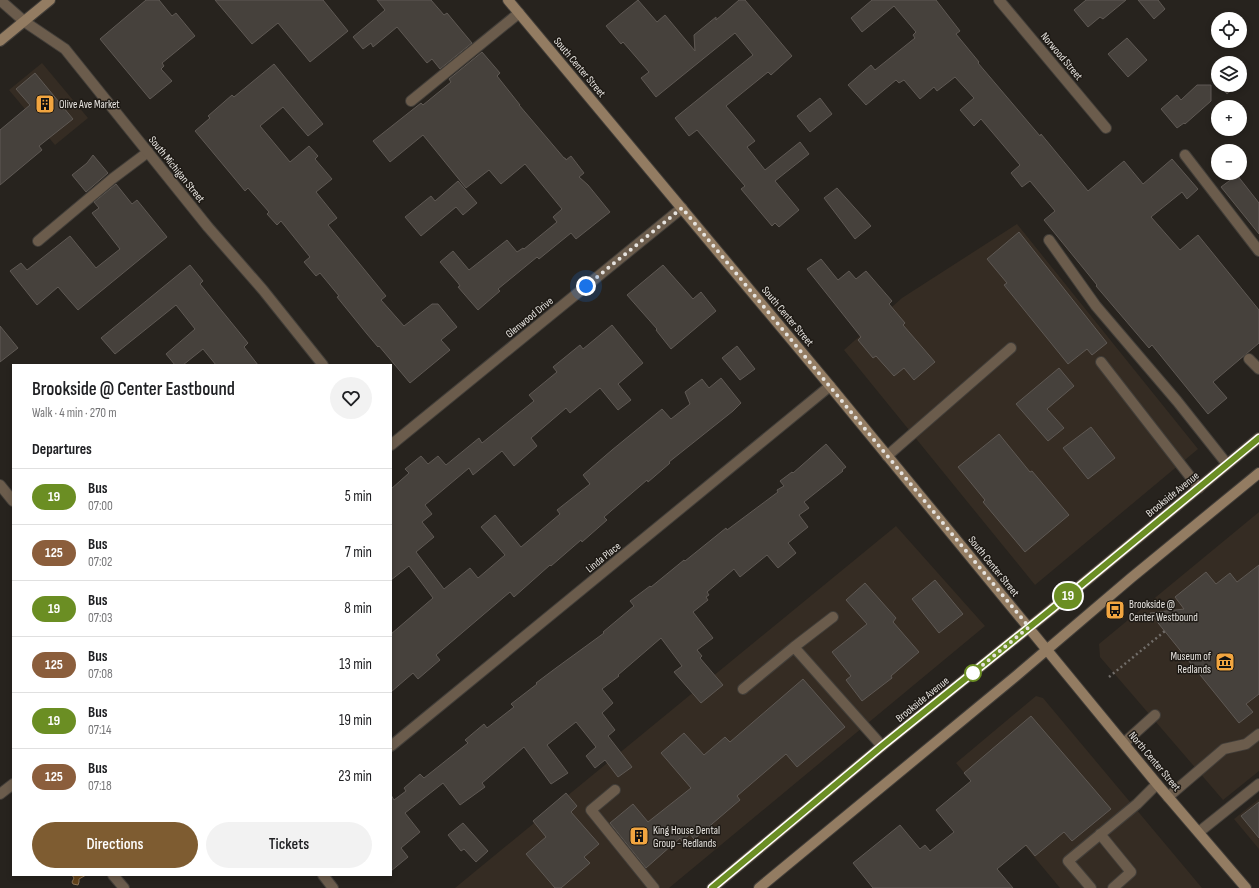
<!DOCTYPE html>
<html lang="en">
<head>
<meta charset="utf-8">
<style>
	body { margin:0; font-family:"Sofia Sans Condensed",sans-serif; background:#f2f2f2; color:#202124; height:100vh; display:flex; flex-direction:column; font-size:15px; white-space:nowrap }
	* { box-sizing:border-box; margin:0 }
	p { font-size:13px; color:#757577 }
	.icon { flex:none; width:22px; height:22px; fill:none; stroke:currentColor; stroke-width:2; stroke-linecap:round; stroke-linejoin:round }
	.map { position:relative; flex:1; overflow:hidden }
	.sheet { position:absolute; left:12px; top:364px; width:380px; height:512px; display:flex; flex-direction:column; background:#fff; border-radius:0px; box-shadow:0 2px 6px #0003 }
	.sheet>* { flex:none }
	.badge { padding:0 8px; border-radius:13px; font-size:14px; line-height:26px }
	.controls { position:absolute; left:1211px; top:12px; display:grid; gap:8px }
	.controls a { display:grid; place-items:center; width:36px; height:36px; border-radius:50%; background:#fff; box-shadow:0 2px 6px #0003; font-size:20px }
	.you { position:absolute; width:20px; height:20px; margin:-10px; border:3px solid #fff; border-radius:50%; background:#1a73e8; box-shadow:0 0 0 6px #1a73e833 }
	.map>.badge { position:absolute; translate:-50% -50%; box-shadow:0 0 0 2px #fff }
	h2 { padding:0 20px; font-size:15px; line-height:36px }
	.round { display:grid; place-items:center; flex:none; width:42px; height:42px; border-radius:21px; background:#f2f2f2 }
	.headline { display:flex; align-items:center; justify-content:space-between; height:68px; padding:0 20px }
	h1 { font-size:19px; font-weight:600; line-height:30px }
	.button { display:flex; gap:8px; margin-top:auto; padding:8px 20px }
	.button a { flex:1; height:46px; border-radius:24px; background:#7e5c31; color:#fff; font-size:16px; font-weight:600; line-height:46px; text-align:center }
	.button a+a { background:#f2f2f2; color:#202124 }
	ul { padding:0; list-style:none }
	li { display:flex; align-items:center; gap:12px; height:56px; padding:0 20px; border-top:1px solid #e0e0e0 }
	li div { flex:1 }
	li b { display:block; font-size:15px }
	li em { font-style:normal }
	li .badge { min-width:44px; font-weight:700; text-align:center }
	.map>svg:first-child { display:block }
	.built { fill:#352c23 }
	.water { fill:#62421a; stroke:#8a7255 }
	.building { fill:#46413c; stroke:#5f5954 }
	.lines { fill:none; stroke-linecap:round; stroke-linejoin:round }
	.lane-casing { stroke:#423e39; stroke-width:12 }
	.street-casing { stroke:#423e39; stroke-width:12 }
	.secondary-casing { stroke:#423e39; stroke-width:12 }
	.path { stroke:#716d69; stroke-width:2.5; stroke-dasharray:2 3; stroke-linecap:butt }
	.lane { stroke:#6b5c4c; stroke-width:10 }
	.street { stroke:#6b5c4c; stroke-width:10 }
	.secondary { stroke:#937c62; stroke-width:10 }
	.line-casing { stroke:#fff; stroke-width:9 }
	.line { stroke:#6b8e23; stroke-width:6 }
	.walk { stroke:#e6e3df; stroke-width:4; stroke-dasharray:0 7.2 }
	.stop-dot { fill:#fff; stroke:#6b8e23; stroke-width:2 }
	.labels { text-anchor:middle; stroke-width:3; stroke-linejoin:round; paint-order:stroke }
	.street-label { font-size:11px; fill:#e6e3df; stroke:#1e1a15 }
	.poi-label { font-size:11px; fill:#e6e3df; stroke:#1e1a15; text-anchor:start }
</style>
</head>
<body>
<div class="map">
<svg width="1259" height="888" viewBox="0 0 1259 888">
	<rect width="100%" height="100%" fill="#27231e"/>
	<path class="built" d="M 42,63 L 88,118 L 55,145 L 9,90 Z
		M 1017,224 L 1198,449 L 1035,585 L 844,350 L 902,298 Z
		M 1259,512 L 1259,771 L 1223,800 L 1100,657 L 1099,644 Z
		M 896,526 L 985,626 L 669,888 L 455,888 Z
		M 1036,696 L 1043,698 L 1202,888 L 1060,888 L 956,763 Z
		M 1259,799 L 1259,849 L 1234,819 Z"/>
	<path class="water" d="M 72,875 L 86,875 L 79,879 L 79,882 L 78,885 L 73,884 L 72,882 L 74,878 Z"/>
	<path class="building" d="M 146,0 L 159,0 L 172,16 L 176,13 L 195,36 L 162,63 L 164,66 L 161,69 L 172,81 L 150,99 L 100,39 Z
		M 215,0 L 323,0 L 348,31 L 310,62 L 278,23 L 252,44 Z
		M 377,0 L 431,0 L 444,15 L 447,13 L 472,43 L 440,69 L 432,59 L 427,63 L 397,27 L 373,47 L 371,43 L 363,49 L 353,37 L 385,10 Z
		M 638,0 L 657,22 L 665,15 L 695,51 L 694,35 L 716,17 L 716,20 L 739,0 L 745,0 L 792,56 L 771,75 L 768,72 L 726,106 L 755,141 L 747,147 L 765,170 L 800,142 L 809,154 L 775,181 L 799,210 L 779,227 L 775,223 L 772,226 L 741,189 L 745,186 L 697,130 L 689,136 L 675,118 L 753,55 L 735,33 L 656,97 L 641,78 L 649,72 L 623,42 L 621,44 L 606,26 Z
		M 872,0 L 936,0 L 960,31 L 956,34 L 979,62 L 978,63 L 1040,136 L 1041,134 L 1088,191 L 1124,161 L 1143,184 L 1172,159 L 1198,189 L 1187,199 L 1182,192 L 1151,217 L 1180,250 L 1198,235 L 1259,310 L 1259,343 L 1213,382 L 1227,398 L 1208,414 L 1152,345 L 1149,348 L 1096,286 L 1097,285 L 1044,220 L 1055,211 L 1030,181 L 1022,187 L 1011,173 L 1020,165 L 981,119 L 974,126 L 960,110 L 974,98 L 955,77 L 937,91 L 934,87 L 920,99 L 904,80 L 899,83 L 896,80 L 866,105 L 848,85 L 871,65 L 875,70 L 915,38 L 913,35 L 916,32 L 894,6 L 862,32 L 851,18 Z
		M 1086,0 L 1126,0 L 1103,19 L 1100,17 L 1088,27 L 1074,10 Z
		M 1138,0 L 1158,0 L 1165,9 L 1154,19 Z
		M 1127,38 L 1147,60 L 1128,77 L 1108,54 Z
		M 482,52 L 500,73 L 497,76 L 520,105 L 519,105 L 564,158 L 565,158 L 566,160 L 571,156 L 584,173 L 579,177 L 588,185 L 610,212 L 576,239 L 571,233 L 539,259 L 537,257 L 498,289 L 500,291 L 478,310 L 458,287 L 460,286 L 458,283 L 440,262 L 453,251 L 469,270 L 507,240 L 517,252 L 523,248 L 524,249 L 557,222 L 553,217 L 562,209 L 525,164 L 501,184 L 489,170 L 466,188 L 423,135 L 390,162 L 373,141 L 421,103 L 423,105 L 451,82 L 449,79 Z
		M 274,64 L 323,124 L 308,136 L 283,107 L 260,126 L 290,162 L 309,146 L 318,156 L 315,159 L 332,179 L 316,192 L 337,218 L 328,225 L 386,296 L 381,300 L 404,326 L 432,304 L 438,304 L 457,327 L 441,340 L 450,350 L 410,383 L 379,346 L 378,347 L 367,334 L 337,297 L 339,296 L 320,273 L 316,276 L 304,262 L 310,257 L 281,221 L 277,225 L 267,214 L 269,212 L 248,188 L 245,191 L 195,131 L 210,118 L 208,116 L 232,95 L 234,97 Z
		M 35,73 L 73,119 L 39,146 L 42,150 L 0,185 L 0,130 L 30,105 L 16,89 Z
		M 1197,85 L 1211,85 L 1211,101 L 1185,124 L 1184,123 L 1177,128 L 1161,109 L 1177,95 L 1181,100 Z
		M 1220,85 L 1237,85 L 1227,94 Z
		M 820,98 L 832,114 L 810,132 L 797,116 Z
		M 93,155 L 108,173 L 86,192 L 72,175 L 87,163 Z
		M 1237,175 L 1259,203 L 1259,234 L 1221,187 Z
		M 458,181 L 477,203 L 463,215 L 456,207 L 421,236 L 405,217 L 431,196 L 435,201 Z
		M 116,184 L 132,204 L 137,200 L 167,237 L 78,310 L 58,287 L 37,305 L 10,271 L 21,263 L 27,270 L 70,236 L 96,268 L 120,249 L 92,213 L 99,208 L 94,202 Z
		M 837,188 L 871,226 L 855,239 L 824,198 Z
		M 1019,232 L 1107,343 L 1092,355 L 1087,349 L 1068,364 L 1004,285 L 1007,283 L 987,259 Z
		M 821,259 L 838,280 L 849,271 L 856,279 L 866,271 L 892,301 L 889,304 L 905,323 L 903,325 L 935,362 L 914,380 L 904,368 L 894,376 L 876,356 L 873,358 L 858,340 L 861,337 L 807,269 Z
		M 190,265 L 203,281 L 200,284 L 248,343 L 244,347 L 258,365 L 216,365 L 203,349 L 183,365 L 175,365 L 166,354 L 195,329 L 176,305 L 115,354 L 101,338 Z
		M 663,265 L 693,299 L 701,292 L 716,311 L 671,349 L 656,330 L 657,329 L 627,295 Z
		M 612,325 L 643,363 L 618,384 L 631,400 L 618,410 L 600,388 L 570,413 L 566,408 L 531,438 L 537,446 L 514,466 L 502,451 L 473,475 L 469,468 L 425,505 L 432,514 L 422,522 L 434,537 L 416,552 L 444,589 L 470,568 L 478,578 L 505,555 L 481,527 L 495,515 L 521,547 L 560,514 L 557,510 L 590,484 L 583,475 L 612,450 L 662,409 L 671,419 L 690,404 L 685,392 L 702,379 L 709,388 L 721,378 L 741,403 L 733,411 L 669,462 L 670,463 L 648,482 L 647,480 L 604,517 L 607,520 L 582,542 L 581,540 L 551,566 L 550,565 L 514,597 L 510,592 L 436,655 L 440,660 L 418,679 L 413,673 L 391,692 L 391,634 L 433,598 L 409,566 L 391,580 L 391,489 L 409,473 L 405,469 L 421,456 L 428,464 L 438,456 L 446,465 L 479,438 L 482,443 L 534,401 L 529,395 L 557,372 L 553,367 L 580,345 L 583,349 Z
		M 0,326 L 18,348 L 0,362 Z
		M 737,346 L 755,369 L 740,380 L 722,358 Z
		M 1059,368 L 1074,386 L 1047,409 L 1064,428 L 1048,441 L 1016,404 Z
		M 1091,427 L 1115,458 L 1088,479 L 1063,448 Z
		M 999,434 L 1030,472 L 1032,471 L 1069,515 L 1025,552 L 983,502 L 985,500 L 958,467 Z
		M 826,444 L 846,467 L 842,470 L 843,471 L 804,502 L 809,508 L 799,515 L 808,527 L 788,543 L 796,553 L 778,568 L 767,555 L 740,577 L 734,569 L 707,592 L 709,595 L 706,597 L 708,600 L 693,612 L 713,638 L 697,650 L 702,656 L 700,658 L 723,685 L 701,703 L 674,672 L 682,666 L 661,638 L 618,675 L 619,676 L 602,689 L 613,703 L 602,713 L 615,730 L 608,736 L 632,767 L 618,777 L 605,760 L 595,768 L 586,756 L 596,747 L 576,722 L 547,745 L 568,773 L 551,784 L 524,747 L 482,783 L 485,787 L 460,805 L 443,783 L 405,813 L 420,832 L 401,848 L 408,857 L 391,871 L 391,795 L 394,800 L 406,791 L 404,788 L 420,774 L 424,778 L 468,743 L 465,740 L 484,724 L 487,728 L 514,707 L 511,704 L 537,684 L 536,683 L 556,668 L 604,633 L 603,632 L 634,606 L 630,601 L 650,586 L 651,587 L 684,560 L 685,561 L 726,528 L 727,530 L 778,492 L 777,490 L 784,486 L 780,481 L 792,472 L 793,473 Z
		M 1259,565 L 1259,694 L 1246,704 L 1253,712 L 1239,723 L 1150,613 L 1184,609 L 1175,597 L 1206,572 L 1216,584 L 1230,573 L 1237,582 Z
		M 935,580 L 963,614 L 939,633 L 912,599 Z
		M 865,583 L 896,618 L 893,622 L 919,652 L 891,676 L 892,678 L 862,701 L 846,680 L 851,676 L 832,652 L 867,624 L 846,600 Z
		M 803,679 L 845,727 L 797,767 L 786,754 L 737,796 L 740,800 L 705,830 L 694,839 L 690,834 L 682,841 L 680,838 L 646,868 L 610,823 L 633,804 L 648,822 L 691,788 L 661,753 L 684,733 L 704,755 L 725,737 L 730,742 Z
		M 1031,716 L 1111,809 L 1072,841 L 1064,832 L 1035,856 L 1026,845 L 997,869 L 1013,888 L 873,888 L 853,863 L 900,825 L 920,849 L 925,845 L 930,851 L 954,832 L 936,810 L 971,781 L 964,773 Z
		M 566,793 L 577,806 L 571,812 L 599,844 L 584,857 L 590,863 L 561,888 L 555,888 L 526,854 L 546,837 L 533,821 Z
		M 1259,802 L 1259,838 L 1241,816 Z
		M 463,823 L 488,851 L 476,862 L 464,849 L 461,851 L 448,835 Z"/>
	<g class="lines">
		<defs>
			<path id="lane" d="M 411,101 L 519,13
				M 1185,155 L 1259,251
				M 1049,240 L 1096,306 L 1177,401 L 1227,464
				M 38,241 L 112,179 L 148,152
				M 1249,359 L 1259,369
				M 1101,362 L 1199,488
				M 887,456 L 1011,348
				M 794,647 L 833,617
				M 743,689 L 794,647 L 882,746
				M 1124,743 L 1155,715
				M 615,790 L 591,810 L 654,888
				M 1168,797 L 1224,749 L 1246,744 L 1259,734
				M 1199,832 L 1259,784
				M 1100,834 L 1131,872 L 1113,888
				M 113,875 L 124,888
				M 1091,888 L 1068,861 L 1137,804 L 1157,784"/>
			<path id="street" d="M 0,0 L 25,22 L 65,49 L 208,227 L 263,290 L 323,365
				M 999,0 L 1106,128
				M 391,445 L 682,208
				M 0,485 L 13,501
				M 391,746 L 830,386
				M 0,794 L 13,784
				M 323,875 L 333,888"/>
			<path id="secondary" d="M 508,0 L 830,386 L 1157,784 L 1246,888
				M 0,41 L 50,0
				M 712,888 L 882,746 L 1052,609 L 1259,438
				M 759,888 L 1016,676 L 1131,578 L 1259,473"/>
		</defs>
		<use href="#lane" class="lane-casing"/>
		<use href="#street" class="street-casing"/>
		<use href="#secondary" class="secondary-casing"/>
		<path class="path" d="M 1109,677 L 1165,631"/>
		<use href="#lane" class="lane"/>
		<use href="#street" class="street"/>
		<use href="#secondary" class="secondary"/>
	</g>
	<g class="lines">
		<defs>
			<path id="line" d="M 712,888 L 882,746 L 1052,609 L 1259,438"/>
		</defs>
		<use href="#line" class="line-casing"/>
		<use href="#line" class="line"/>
		<path class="walk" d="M 586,286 L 682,208 L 1029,627 L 973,673"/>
	</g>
	<defs>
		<symbol id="building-square" viewBox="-11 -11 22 22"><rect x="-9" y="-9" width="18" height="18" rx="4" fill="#f1a540" stroke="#1e1a15"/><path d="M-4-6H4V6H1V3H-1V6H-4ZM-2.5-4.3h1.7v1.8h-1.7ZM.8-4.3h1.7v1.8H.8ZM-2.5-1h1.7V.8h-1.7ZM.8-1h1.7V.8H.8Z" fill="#111"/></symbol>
		<symbol id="bus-square" viewBox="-11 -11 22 22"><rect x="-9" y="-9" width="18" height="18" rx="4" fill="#f1a540" stroke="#1e1a15"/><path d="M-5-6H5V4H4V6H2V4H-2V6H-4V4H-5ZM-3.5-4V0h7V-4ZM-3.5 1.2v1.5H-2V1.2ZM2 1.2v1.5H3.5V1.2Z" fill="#111"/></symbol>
		<symbol id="museum-square" viewBox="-11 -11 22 22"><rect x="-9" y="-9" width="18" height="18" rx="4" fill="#f1a540" stroke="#1e1a15"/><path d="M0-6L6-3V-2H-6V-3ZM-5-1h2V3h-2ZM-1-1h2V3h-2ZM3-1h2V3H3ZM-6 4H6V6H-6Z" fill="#111"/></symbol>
	</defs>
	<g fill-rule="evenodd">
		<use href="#building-square" x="34" y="93" width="22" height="22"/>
		<use href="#bus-square" x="1104" y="599" width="22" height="22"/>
		<use href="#museum-square" x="1214" y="651" width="22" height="22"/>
		<use href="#building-square" x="628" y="825" width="22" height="22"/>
	</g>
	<circle class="stop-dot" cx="973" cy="673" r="8"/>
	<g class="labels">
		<g class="street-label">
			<text transform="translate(1062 56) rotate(50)" y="4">Norwood Street</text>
			<text transform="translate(580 67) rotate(50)" y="4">South Center Street</text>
			<text transform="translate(177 169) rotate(51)" y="4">South Michigan Street</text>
			<text transform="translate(788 316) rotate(50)" y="4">South Center Street</text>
			<text transform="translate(529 317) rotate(-39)" y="4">Glenwood Drive</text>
			<text transform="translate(1172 494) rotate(-39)" y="4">Brookside Avenue</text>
			<text transform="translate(603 557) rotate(-39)" y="4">Linda Place</text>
			<text transform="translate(994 566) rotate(51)" y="4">South Center Street</text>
			<text transform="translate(922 699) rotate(-39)" y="4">Brookside Avenue</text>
			<text transform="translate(1155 761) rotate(50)" y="4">North Center Street</text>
		</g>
		<g class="poi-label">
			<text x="59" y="108">Olive Ave Market</text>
			<text x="1129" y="608">Brookside @<tspan x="1129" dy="13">Center Westbound</tspan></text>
			<text x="1211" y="660" text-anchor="end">Museum of<tspan x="1211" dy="13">Redlands</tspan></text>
			<text x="653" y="834">King House Dental<tspan x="653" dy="13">Group - Redlands</tspan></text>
		</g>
	</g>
</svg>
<div class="controls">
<a><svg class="icon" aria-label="locate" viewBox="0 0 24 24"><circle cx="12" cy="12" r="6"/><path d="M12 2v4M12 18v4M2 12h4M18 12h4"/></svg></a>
<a><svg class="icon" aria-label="layers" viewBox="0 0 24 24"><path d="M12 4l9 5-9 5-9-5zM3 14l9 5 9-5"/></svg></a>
<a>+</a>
<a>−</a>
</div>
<div class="you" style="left:586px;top:286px"></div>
<b class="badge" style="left:1068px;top:596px;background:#6b8e23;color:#fff">19</b>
<section class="sheet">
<div class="headline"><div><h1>Brookside @ Center Eastbound</h1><p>Walk · 4 min · 270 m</p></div><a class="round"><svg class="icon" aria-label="heart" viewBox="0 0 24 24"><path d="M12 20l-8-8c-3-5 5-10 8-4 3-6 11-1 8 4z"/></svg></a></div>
<h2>Departures</h2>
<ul>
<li><span class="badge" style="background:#6b8e23;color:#fff">19</span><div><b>Bus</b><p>07:00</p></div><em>5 min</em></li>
<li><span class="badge" style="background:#8b5e3c;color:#fff">125</span><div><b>Bus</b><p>07:02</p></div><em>7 min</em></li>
<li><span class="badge" style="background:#6b8e23;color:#fff">19</span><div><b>Bus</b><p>07:03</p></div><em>8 min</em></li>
<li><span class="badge" style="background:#8b5e3c;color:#fff">125</span><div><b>Bus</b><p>07:08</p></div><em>13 min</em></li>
<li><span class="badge" style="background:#6b8e23;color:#fff">19</span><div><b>Bus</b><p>07:14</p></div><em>19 min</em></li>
<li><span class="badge" style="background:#8b5e3c;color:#fff">125</span><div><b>Bus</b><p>07:18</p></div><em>23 min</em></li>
</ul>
<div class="button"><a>Directions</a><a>Tickets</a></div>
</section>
</div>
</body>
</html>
